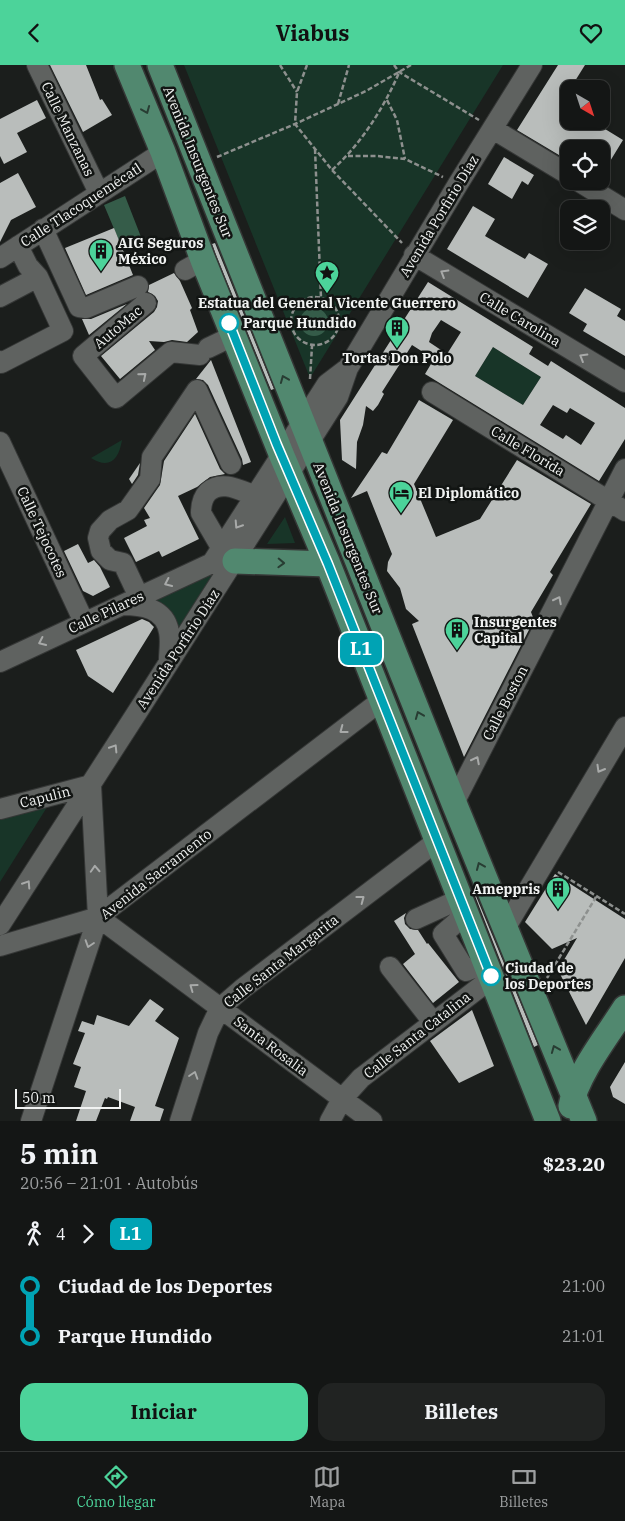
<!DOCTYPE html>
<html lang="es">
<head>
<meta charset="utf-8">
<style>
	body { margin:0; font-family:"IBM Plex Serif",serif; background:#212322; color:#f1f3f6; height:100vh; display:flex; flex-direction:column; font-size:19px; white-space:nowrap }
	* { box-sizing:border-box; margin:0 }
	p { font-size:16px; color:#9d9fa0 }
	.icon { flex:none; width:28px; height:28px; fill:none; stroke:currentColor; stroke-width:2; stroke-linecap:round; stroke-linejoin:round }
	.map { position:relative; height:1056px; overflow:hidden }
	.side { display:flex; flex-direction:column; background:#141615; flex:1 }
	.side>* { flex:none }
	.badge { padding:0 10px; border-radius:8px; font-size:18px; line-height:32px }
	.needle { width:32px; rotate:141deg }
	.fabs { position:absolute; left:560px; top:15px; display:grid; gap:10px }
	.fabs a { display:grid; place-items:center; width:50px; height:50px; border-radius:10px; background:#141615; box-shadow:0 5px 20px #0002,0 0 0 1px #333534; font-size:25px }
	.scale { position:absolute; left:15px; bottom:12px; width:106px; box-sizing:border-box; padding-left:5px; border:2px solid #f1f3f2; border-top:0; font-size:14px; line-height:18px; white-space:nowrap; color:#f1f3f2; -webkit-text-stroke:4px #121513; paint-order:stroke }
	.map>.badge { position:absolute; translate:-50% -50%; box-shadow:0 0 0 2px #fff }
	.legs { display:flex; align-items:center; gap:8px; height:55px; padding:0 20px; font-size:16px }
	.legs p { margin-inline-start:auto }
	.headline { display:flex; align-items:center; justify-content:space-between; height:85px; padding:0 20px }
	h1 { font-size:28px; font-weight:700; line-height:38px }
	.button { display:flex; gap:10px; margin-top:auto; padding:10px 20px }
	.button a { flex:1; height:58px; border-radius:15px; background:#4cd39a; color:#111; font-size:20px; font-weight:700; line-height:58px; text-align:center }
	.button a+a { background:#212322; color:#f1f3f6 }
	ul { padding:0 20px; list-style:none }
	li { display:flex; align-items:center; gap:18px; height:50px; font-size:19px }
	li i { display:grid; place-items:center; width:8px; height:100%; margin:0 6px; background:currentColor }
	li i::after { content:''; width:12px; height:12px; margin:-6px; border:4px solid; border-radius:50%; background:#141615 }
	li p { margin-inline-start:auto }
	li:first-child i { background:linear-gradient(#0000 50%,currentColor 0) }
	li:last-child i { background:linear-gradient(currentColor 50%,#0000 0) }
	header { display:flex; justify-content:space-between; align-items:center; height:65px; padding:0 20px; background:#4cd39a; color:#111; font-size:22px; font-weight:700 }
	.tab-bar { display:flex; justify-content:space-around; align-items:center; height:70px; border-top:1px solid #333534; background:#141615; font-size:14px; color:#9d9fa0 }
	.tab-bar a { display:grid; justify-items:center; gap:2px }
	.tab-bar .current { color:#4cd39a }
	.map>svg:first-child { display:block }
	.green { fill:#183528 }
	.water { fill:#355c49 }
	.building { fill:#b9bdbb; fill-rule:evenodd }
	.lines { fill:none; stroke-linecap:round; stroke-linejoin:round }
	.minor-casing { stroke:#353736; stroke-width:22 }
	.major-casing { stroke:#353736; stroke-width:28 }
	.path { stroke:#8d908e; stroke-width:2.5; stroke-dasharray:5 2.5; stroke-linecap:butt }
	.minor { stroke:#5f6260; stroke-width:20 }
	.major { stroke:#51886f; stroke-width:25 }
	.oneway { stroke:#283d33 }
	.oneway2 { stroke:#a8aaa9 }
	.line-1-casing { stroke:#fff; stroke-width:11 }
	.line-1 { stroke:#00a3b4; stroke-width:8 }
	.stop-1-dot { fill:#fff; stroke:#00a3b4; stroke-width:2.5 }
	.labels { text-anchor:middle; stroke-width:5; stroke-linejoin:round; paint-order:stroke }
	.street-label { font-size:14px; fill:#f1f3f2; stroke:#121513 }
	.poi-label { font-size:14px; font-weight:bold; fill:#f1f3f2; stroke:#121513; text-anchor:start }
	.stop-label { font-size:14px; font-weight:bold; fill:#f1f3f2; stroke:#121513; text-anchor:start }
</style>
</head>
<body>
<header><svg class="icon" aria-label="back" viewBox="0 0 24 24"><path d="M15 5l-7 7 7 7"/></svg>Viabus<svg class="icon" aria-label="heart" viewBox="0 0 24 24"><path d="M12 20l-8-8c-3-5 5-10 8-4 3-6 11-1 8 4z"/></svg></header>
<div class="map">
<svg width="625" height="1056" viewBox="0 0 625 1056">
	<rect width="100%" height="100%" fill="#1b1e1c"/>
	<path class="green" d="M 184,0 L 503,0 L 310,313 Z
		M 493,282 L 541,312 L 523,340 L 475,311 Z
		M 122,375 C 119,394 110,405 91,393 Z
		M 285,452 L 295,478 L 267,479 Z
		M 217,504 L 178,564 L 152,536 Z
		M 49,739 L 0,817 L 0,752 Z"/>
	<path class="water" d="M 125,131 L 143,177 L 123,185 L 104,140 Z
		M300 257a14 14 0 1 1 28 0a14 14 0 1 1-28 0Z"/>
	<path class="building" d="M 50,0 L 86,0 L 100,35 L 102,34 L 112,50 L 83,67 Z
		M 558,0 L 585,0 L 570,24 L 569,24 L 562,38 L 569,42 L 569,56 L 592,56 L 623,75 L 601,111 L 601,84 L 569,84 L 569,96 L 517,65 Z
		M 37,35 L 46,53 L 17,68 L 27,87 L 4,99 L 0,91 L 0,54 Z
		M 504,92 L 534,110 L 528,120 L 522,116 L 512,134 L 488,119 Z
		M 18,108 L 36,142 L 11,155 L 0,177 L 0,118 Z
		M 473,141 L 495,154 L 485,171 L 525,194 L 529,188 L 548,199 L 528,233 L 447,184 Z
		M 114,163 L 133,210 L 86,230 L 65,183 Z
		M 215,178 L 274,324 L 271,325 L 216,190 L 212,179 Z
		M 174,208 L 180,216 L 192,243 L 190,245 L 198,267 L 187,277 L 172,275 L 164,277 L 149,276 L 155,285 L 120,314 L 101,291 L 154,247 L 157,242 L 158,236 L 155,231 L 148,227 L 149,220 Z
		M 428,217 L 533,282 L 529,289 L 548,301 L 551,296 L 625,343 L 625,374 L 599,416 L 425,309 L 434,294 L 412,280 L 382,327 L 384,329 L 378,340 L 373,346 L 366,341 L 363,360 L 357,377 L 356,404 L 342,395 L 340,355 ZM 441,255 L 461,267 L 447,289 L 429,277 L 432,268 ZM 493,282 L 541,312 L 523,340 L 475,311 ZM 553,340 L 567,348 L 570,343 L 595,358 L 581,380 L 566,370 L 563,374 L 540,360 Z
		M 585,223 L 621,244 L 617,251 L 625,256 L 625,291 L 583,266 L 587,259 L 569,248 Z
		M 127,239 L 89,270 L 82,254 L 91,254 Z
		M 211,295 L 251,397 L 243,400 L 242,394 L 208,320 L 203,315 L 196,314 Z
		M 419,335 L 453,355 L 414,419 L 436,472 L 480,454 L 517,395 L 591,439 L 550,507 L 553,510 L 531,547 L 534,555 L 464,692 L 412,559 L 419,556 L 406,544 L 400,523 L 387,506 L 388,497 L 392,489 L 367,426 L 351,433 L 382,387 L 387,389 Z
		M 195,349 L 220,404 L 225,409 L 210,412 L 197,422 L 178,431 L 199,474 L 162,492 L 159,486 L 136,497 L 124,473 L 147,461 L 144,455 L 150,453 L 144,443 L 160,420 L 164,396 Z
		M 140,398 L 138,410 L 132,419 L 129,414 Z
		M 78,479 L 88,498 L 94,495 L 100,502 L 110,522 L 93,531 L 83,526 L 64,486 Z
		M 142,554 L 149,557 L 154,562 L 113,628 L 88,611 L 76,585 Z
		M 555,809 L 625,854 L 625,893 L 586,960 L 558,905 L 577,873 L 552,884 L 525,857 Z
		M 475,831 L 476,831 L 538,980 L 534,982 Z
		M 406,848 L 404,853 L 405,859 L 410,864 L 418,865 L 427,879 L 428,878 L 459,917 L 433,938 L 403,899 L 415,889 L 394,856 Z
		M 150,934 L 164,944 L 155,956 L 179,973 L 155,1041 L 164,1044 L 160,1056 L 130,1056 L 135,1042 L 108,1032 L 107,1034 L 105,1033 L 96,1056 L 76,1056 L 86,1026 L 74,1022 L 81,1002 L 73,999 L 85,968 L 78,966 L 82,956 L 94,960 L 97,950 L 129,961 Z
		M 472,945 L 494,1001 L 459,1018 L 430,976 Z
		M 625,997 L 625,1039 L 613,1032 L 610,1022 Z"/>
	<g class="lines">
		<defs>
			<path id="minor" d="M 37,0 L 99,128
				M 493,64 L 569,110
				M 578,116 L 625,145
				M 43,164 L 79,242 L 86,243 L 138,221
				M 414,190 L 625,317
				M 0,193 L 163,87
				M 185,205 L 203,195
				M 0,232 L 38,212
				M 146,238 L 83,291 L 116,333 L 171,287 L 200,290
				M 208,283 L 233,271
				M 0,296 L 1,298 L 63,266 L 38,212 L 28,201 L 18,181
				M 432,327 L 625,446
				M 0,377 L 84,557
				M 222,484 L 201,448 C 201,440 202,433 208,427 C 222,414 241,426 256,431
				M 139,532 L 123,498 L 110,495 L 101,486 L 98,473 L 100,466 L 110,455 L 128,445 L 150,414 L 152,392 L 197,325 L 231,399
				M 122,540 C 142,540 165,543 169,567 C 171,576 169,586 169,595
				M 0,597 L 212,498 L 327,319 L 348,303
				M 454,738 L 625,404
				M 0,744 L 91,720 L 98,852
				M 466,849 L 443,869 L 466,906 L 486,898
				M 98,852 L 372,1056
				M 416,854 L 460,834
				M 0,860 C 114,685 226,508 338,332 L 348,303 L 458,119 L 532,0
				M 506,862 L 625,662
				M 0,881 L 98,852
				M 390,902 L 433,957
				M 31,1056 L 98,852 L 382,635
				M 180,1056 L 208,968 L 220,943 L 242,924 L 437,776
				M 330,1056 L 342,1034 L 361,1013 L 492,913"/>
			<path id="major" d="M 127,0 L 163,87 L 203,195 L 282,391 L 328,499 L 548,1056
				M 160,0 L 454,738 L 584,1056
				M 235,496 L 328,499
				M 571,1041 C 576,1010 608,970 625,943"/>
		</defs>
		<use href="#minor" class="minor-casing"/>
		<use href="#major" class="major-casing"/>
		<path class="path" d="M 280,0 L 297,27
			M 307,0 L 297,27 L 295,59 L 332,105 L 402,178
			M 394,0 L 399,7 L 479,55
			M 387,35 L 397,55 L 405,94
			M 338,39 L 349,0
			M 315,84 L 321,233
			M 348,91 L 377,91 L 405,94 L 443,112
			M 217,92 L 295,59 L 366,26 L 411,0
			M 332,105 C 361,79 383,44 399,8
			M291 256a24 24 0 1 1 48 0a24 24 0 1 1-48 0Z
			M 310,314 L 312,281
			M 558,807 L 625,849
			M 547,913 L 596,832"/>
		<use href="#minor" class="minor"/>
		<use href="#major" class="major"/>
	</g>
	<defs><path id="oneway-chevron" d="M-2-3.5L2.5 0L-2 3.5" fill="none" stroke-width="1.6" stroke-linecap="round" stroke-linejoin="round" transform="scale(1.25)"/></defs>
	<g class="oneway">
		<use href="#oneway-chevron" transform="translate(146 45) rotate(68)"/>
		<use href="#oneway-chevron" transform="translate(284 314) rotate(-112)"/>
		<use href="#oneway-chevron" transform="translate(281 498) rotate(2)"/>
		<use href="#oneway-chevron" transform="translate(419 650) rotate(-112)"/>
		<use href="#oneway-chevron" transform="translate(480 801) rotate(-113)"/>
		<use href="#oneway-chevron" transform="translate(555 984) rotate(-112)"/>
	</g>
	<g class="oneway2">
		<use href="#oneway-chevron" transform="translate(444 208) rotate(-149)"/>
		<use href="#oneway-chevron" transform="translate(583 292) rotate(-149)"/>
		<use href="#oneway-chevron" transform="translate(143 311) rotate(-40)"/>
		<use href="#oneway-chevron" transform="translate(238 460) rotate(123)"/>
		<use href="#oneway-chevron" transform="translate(168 518) rotate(155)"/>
		<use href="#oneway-chevron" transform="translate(558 535) rotate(-63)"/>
		<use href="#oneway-chevron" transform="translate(42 577) rotate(155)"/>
		<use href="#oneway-chevron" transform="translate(343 665) rotate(143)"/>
		<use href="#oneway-chevron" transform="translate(114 683) rotate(-58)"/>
		<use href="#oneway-chevron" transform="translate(476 695) rotate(-63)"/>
		<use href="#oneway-chevron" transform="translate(600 704) rotate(120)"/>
		<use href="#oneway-chevron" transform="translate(95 804) rotate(-93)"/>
		<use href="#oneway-chevron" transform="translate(27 819) rotate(-57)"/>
		<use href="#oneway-chevron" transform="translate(361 834) rotate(-37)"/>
		<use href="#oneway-chevron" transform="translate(89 879) rotate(108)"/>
		<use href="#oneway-chevron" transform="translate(193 922) rotate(-144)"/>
		<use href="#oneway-chevron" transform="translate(194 1010) rotate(-72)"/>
	</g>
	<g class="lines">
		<defs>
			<path id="line-1" d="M 229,258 L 277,380 L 328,499 L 491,911"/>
		</defs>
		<use href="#line-1" class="line-1-casing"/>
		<use href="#line-1" class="line-1"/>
	</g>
	<defs>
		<symbol id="building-pin" viewBox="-11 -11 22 30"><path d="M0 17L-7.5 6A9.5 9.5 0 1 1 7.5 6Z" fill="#4cd39a" stroke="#121513"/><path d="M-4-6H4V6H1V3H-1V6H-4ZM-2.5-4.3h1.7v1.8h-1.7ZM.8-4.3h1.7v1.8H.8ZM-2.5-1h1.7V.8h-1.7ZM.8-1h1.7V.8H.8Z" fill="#111"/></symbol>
		<symbol id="sight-pin" viewBox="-11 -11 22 30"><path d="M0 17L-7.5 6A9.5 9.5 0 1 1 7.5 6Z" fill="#4cd39a" stroke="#121513"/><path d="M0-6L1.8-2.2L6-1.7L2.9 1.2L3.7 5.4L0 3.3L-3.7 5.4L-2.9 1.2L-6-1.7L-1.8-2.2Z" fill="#111"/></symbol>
		<symbol id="hotel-pin" viewBox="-11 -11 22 30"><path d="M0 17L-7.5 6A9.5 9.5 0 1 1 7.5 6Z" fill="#4cd39a" stroke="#121513"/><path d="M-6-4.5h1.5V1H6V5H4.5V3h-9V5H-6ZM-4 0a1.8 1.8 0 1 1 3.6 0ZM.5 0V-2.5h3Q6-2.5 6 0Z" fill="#111"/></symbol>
	</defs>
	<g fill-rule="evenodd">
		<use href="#building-pin" x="87" y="172" width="28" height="38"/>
		<use href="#sight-pin" x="313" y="194" width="28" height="38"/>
		<use href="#building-pin" x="383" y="249" width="28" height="38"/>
		<use href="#hotel-pin" x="387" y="414" width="28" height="38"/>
		<use href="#building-pin" x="443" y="551" width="28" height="38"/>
		<use href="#building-pin" x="544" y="810" width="28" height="38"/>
	</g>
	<g class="stop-1-dot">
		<circle cx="229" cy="258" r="9"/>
		<circle cx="491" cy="911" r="9"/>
	</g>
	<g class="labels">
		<g class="street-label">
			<text transform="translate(68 64) rotate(64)" y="5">Calle Manzanas</text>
			<text transform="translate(198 97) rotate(68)" y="5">Avenida Insurgentes Sur</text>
			<text transform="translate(81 140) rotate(-33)" y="5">Calle Tlacoquemécatl</text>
			<text transform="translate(439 151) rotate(-59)" y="5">Avenida Porfirio Díaz</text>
			<text transform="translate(520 254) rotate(31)" y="5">Calle Carolina</text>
			<text transform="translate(118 262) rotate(-40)" y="5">AutoMac</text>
			<text transform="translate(528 386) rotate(31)" y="5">Calle Florida</text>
			<text transform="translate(42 467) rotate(65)" y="5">Calle Tejocotes</text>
			<text transform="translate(348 473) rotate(68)" y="5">Avenida Insurgentes Sur</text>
			<text transform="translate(106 547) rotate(-25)" y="5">Calle Pilares</text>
			<text transform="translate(178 584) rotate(-57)" y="5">Avenida Porfirio Díaz</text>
			<text transform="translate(505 638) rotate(-63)" y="5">Calle Boston</text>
			<text transform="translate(45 732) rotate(-14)" y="5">Capulin</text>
			<text transform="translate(156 809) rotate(-38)" y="5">Avenida Sacramento</text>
			<text transform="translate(281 896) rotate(-38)" y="5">Calle Santa Margarita</text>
			<text transform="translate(417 970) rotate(-38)" y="5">Calle Santa Catalina</text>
			<text transform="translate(271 981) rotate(37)" y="5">Santa Rosalia</text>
		</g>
		<g class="poi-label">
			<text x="118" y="183">AIG Seguros<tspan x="118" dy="16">México</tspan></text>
			<text x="327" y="243" text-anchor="middle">Estatua del General Vicente Guerrero</text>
			<text x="397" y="298" text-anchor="middle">Tortas Don Polo</text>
			<text x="418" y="433">El Diplomático</text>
			<text x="474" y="562">Insurgentes<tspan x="474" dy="16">Capital</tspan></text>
			<text x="540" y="829" text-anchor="end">Ameppris</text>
		</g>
		<g class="stop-label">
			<text x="243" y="263">Parque Hundido</text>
			<text x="505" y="908">Ciudad de<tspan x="505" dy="16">los Deportes</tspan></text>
		</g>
	</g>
</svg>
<div class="fabs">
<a><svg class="needle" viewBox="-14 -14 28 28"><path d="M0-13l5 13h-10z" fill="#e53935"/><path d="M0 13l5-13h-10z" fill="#9d9fa0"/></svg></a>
<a><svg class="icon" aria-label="locate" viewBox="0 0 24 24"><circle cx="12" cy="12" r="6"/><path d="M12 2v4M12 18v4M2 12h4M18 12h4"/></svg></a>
<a><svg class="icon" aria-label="layers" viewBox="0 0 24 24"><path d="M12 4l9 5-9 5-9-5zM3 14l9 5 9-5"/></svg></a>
</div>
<div class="scale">50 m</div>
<b class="badge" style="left:361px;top:584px;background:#00a3b4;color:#fff">L1</b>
</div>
<section class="side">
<div class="headline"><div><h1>5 min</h1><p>20:56 – 21:01 · Autobús</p></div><b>$23.20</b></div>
<div class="legs"><svg class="icon" aria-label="walk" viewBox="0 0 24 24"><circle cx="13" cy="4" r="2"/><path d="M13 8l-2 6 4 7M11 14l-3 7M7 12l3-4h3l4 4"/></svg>4<svg class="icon" aria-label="forward" viewBox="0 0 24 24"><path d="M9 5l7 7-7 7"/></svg><b class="badge" style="background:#00a3b4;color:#fff">L1</b></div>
<ul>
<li><i style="color:#00a3b4"></i><b>Ciudad de los Deportes</b><p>21:00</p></li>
<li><i style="color:#00a3b4"></i><b>Parque Hundido</b><p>21:01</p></li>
</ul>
<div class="button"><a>Iniciar</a><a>Billetes</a></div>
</section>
<nav class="tab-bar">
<a class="current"><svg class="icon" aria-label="directions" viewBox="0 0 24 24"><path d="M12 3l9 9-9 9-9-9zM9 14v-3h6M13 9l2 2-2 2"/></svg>Cómo llegar</a>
<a><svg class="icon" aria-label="map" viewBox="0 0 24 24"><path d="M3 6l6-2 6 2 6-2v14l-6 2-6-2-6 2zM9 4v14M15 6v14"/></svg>Mapa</a>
<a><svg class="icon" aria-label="tickets" viewBox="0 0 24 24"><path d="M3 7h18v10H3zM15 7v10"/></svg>Billetes</a>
</nav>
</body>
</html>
